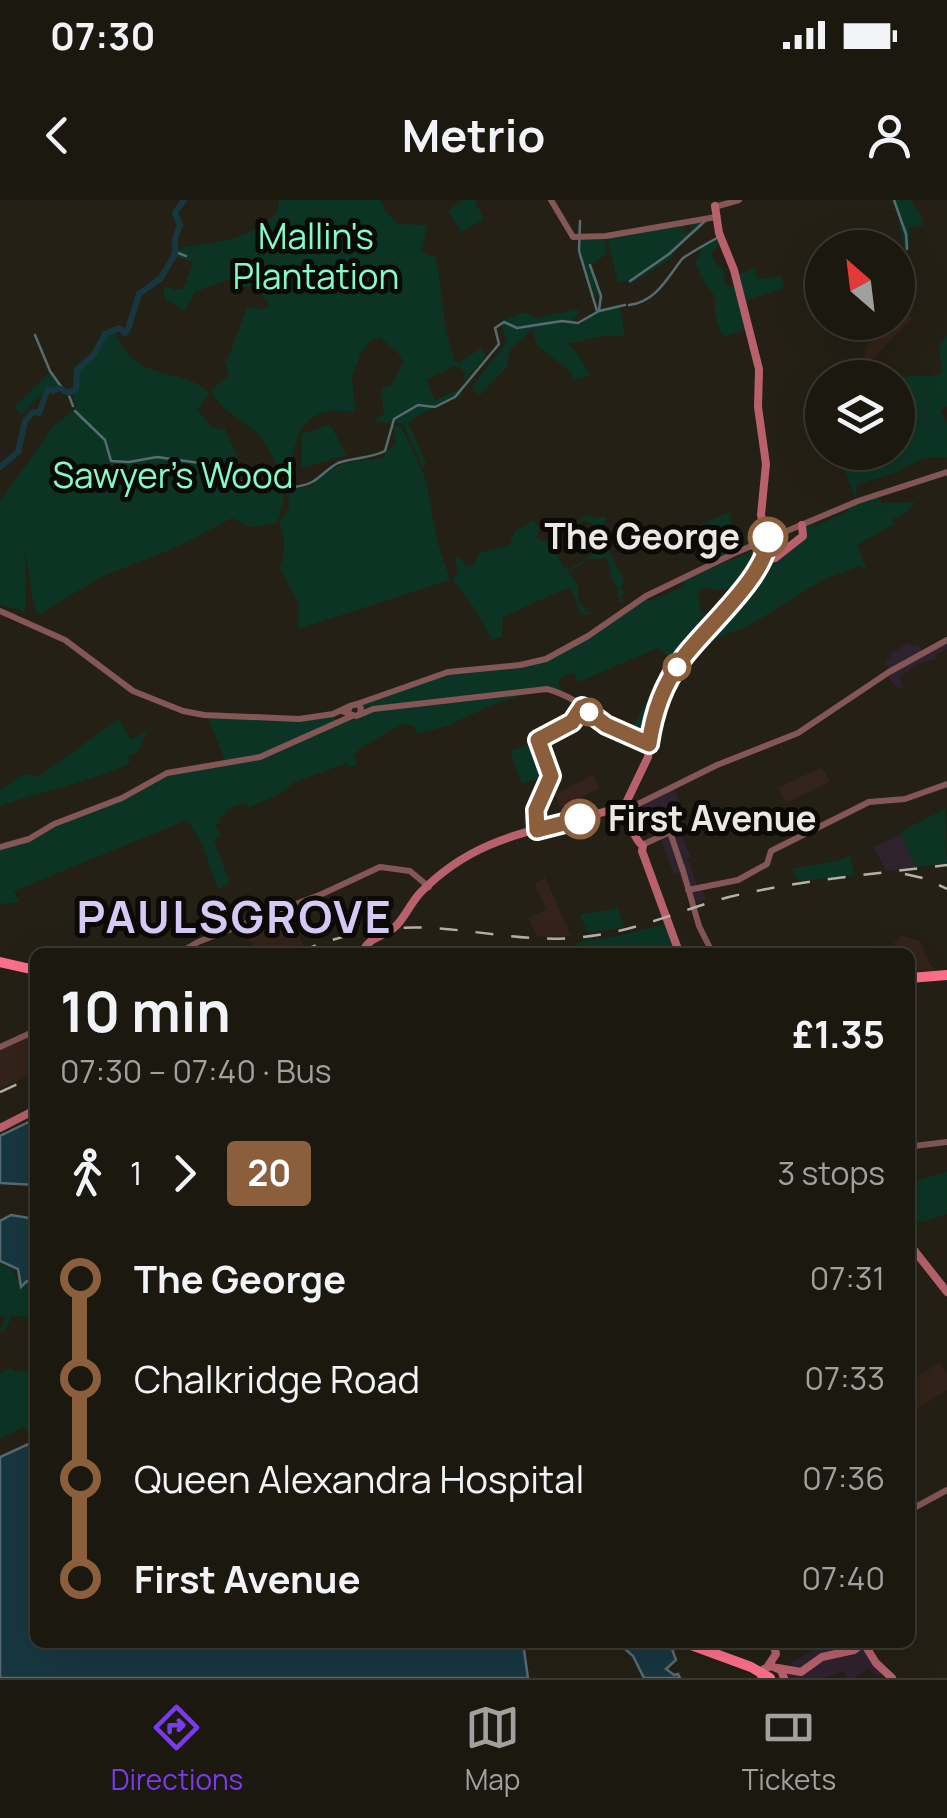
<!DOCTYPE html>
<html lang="en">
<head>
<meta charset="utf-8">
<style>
	body { margin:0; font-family:Manrope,sans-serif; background:#28251e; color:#f1f3f6; height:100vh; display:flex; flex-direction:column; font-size:38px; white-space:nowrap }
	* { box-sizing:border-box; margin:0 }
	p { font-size:32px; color:#a0a09f }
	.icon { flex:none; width:55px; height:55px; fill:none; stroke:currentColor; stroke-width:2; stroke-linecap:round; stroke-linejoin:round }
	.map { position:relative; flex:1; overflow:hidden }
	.details { position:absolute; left:30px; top:748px; width:885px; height:700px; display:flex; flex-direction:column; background:#1b1810; border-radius:15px; box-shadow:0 10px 40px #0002,0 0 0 2px #393730 }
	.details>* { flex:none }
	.badge { padding:0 20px; border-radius:8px; font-size:35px; line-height:65px }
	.needle { width:65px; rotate:332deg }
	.controls { position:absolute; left:805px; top:30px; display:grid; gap:20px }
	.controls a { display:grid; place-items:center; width:110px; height:110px; border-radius:50%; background:#1b1810; box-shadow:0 10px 40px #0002,0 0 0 2px #393730; font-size:50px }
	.map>.badge { position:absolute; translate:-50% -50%; box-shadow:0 0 0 5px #fff }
	.legs { display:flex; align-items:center; gap:15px; height:110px; padding:0 30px; font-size:32px }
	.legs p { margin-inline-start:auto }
	.head { display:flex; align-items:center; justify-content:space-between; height:170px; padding:0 30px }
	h1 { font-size:55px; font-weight:700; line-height:75px }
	ul { padding:0 30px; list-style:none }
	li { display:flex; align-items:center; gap:35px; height:100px; font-size:38px }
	li i { display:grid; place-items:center; width:15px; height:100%; margin:0 12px; background:currentColor }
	li i::after { content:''; width:25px; height:25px; margin:-12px; border:8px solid; border-radius:50%; background:#1b1810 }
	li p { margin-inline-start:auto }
	li:first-child i { background:linear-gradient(#0000 50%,currentColor 0) }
	li:last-child i { background:linear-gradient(currentColor 50%,#0000 0) }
	.status { display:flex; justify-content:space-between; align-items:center; height:70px; padding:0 50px; background:#1b1810; direction:ltr }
	.status svg { height:28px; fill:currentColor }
	header { display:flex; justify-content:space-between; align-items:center; height:130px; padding:0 30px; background:#1b1810; font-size:45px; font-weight:700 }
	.tabs { display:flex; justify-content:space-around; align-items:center; height:140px; border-top:2px solid #393730; background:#1b1810; font-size:28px; color:#a0a09f }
	.tabs a { display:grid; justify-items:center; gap:5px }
	.tabs .on { color:#7c3aed }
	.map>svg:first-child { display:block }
	.commercial { fill:#2f222f }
	.education { fill:#33231a }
	.green { fill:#0c3425; fill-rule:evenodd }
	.water { fill:#173740; stroke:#576c70; stroke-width:2.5 }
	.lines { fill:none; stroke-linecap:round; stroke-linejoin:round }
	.stream { stroke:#576c70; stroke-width:2.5 }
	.river { stroke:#173740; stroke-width:6 }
	.secondary { stroke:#845656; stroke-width:6 }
	.primary { stroke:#b8616c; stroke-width:8 }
	.highway { stroke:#fe708a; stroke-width:10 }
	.rail { stroke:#b4b1a8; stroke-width:2.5; stroke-dasharray:18 18; stroke-linecap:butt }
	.line-1-casing { stroke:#fff; stroke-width:22 }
	.line-1 { stroke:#8b5e3c; stroke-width:15 }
	.stop-1-dot { fill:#fff; stroke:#8b5e3c; stroke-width:5 }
	.labels { text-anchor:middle; stroke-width:10; stroke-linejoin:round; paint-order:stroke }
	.park-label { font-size:35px; fill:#83fac7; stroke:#0b0a06 }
	.stop-label { font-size:35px; font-weight:bold; fill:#ebe8e1; stroke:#0b0a06; text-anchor:end }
	.district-label { font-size:45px; font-weight:bold; letter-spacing:2.5px; fill:#d4caf5; stroke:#0b0a06 }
</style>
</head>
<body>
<div class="status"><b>07:30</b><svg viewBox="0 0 49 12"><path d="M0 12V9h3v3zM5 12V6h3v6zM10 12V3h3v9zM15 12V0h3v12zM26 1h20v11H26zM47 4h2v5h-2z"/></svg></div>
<header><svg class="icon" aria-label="back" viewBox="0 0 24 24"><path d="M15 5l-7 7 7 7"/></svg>Metrio<svg class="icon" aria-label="person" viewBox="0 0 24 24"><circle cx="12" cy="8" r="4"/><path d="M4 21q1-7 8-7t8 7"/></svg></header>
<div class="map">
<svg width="947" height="1478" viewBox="0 0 947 1478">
	<rect width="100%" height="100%" fill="#242015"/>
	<path class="commercial" d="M 947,441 L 947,449 L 935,455 L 936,459 L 918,464 L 899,477 L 903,487 L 898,489 L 887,476 L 892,473 L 885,462 L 892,458 L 890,454 L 910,442 L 912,446 L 917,443 L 923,452 Z
		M 674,588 L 682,608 L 679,613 L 683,613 L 684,618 L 680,626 L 681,636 L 691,657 L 688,658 L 698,689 L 702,689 L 706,699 L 693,703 L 686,680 L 681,682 L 679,673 L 674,674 L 659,635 L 651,636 L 648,630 L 644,631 L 635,610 Z
		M 901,634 L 916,667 L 886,671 L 874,647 Z
		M 827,1443 L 838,1443 L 840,1451 L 863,1448 L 883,1474 L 879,1477 L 868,1469 L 854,1478 L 847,1478 L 844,1471 L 824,1478 L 786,1478 L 792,1462 Z"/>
	<path class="education" d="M 898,106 L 913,118 L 854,177 L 853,173 L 863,160 L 869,141 L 863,123 L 898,122 Z
		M 822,567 L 830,582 L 786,603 L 778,588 Z
		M 593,575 L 599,588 L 560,608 L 555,594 Z
		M 545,677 L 571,736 L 538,737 L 528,718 L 546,710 L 535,684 Z
		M 287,710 L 304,747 L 292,752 L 254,752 L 247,735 L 259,730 L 256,721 Z
		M 900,735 L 920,741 L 930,765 L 936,769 L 932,773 L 910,771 L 910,752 L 895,752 L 894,742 L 899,740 Z
		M 35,835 L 35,873 L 0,889 L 0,850 Z
		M 940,1162 L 947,1174 L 947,1190 L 910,1213 L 910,1181 Z"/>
	<path class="green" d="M 279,0 L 381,0 L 384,9 L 398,24 L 427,25 L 421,52 L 436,57 L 446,130 L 454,160 L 459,163 L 481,148 L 486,156 L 463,183 L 465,173 L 460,167 L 454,166 L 426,180 L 435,201 L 463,187 L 461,196 L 434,207 L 408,222 L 426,263 L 423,268 L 403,224 C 393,220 383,225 373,220 L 384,214 L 381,189 L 392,185 L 403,162 L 400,155 L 380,137 L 370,141 L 362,151 L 352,176 L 355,211 C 347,212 338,210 330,211 C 292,218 299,249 284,276 L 260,235 L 224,208 L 210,191 L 229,175 L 226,164 L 221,161 L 227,161 L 247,107 L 263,109 L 271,106 L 256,86 L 244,87 L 237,76 L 195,92 L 185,111 L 165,99 L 163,91 L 165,86 L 176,90 L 184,88 L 193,62 L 176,57 L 180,47 C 215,43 253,40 278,11 Z
		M 462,0 L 477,0 L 475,2 L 484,19 L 461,32 L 448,11 Z
		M 894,0 L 910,0 L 921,15 L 923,25 L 909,28 L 909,49 L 905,51 Z
		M 708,21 L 672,53 L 673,57 L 630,84 L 628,81 L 618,83 L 607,37 L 675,26 L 683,26 L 685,33 L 691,31 L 690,24 Z
		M 717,36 L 720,43 L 711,53 L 717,66 L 722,67 L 726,87 L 735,85 L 747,129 L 723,137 L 715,115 L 715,97 L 700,75 L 695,61 L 701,54 L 699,50 Z
		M 605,37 L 607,54 L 590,65 L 603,100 L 594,95 L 580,51 L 581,38 Z
		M 755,67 L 757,79 L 781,76 L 784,88 L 744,101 L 737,76 Z
		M 619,104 L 625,136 L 602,136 L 567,144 L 578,154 L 590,175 L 572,180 L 572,173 L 537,145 L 532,129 L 510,150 L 507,167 L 480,195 L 473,190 L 473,185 L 507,142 L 501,121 L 525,112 L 536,118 L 575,109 L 580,112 L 572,121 L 581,125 L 598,110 Z
		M 114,129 C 133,186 184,165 210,194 L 197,209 L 212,228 L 225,229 L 239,261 L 233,271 C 250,283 264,277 282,280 L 284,299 L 277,323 L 251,327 L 232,318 L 177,347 L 101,377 L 38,415 C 28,394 32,370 23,349 L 26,364 L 25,412 L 0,404 L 0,302 L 52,228 L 76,207 L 72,193 L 78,189 C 79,160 82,165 103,147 L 106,133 Z
		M 947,135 L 947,206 L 941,211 L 947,224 L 947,257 L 924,258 L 895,273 L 857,285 L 856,299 L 838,256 L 842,253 L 898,252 L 898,180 C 912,171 927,180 942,173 L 939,147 Z
		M 50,172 L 65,192 L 59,188 L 53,191 L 48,189 L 46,196 L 38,197 L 22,215 L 14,207 Z
		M 330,225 L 347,255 L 302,268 L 302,234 Z
		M 401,226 L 426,280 L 437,341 L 450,380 L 298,429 L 299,404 L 280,368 C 285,351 287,339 279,323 L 289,308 L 288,289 L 311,287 C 326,262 357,260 383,259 L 385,252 L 396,244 L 393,227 Z
		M 876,296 L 883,303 L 915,302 L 903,315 L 891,320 L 894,324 L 857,345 L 867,370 L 860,366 L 826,378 L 748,426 L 699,445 L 736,400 L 729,388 L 717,390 L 705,387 L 698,392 L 700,411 L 709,417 L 713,416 L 661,491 L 645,542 L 629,534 L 668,462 L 666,454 L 658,448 L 578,482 L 574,472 L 558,479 L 562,492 L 546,488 L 362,508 L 363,505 L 440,475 L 540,462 L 645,398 L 650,401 L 684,386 L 683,381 L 754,350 L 753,377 L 768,360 L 803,337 L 805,327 L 845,310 L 818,320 L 811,328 L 848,311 L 848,307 Z
		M 730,312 L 734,352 L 717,359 L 702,324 Z
		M 590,314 L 593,318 L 607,317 L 600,332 L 624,381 L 620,389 L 627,392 L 621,395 L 623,403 L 619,402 L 618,389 L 611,377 L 607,358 L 589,359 L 568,372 L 578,385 L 578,401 L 587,411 L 594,413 L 582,415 L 569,387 L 503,417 L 502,436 L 492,440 L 475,409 L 453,380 L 458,372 L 454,358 L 459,357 L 466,366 L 474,365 L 478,353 L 510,345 L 514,332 L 534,320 L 540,329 L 536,337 L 549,343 L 550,335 ZM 584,320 L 593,324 L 601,349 L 568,370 L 562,365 L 552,340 Z
		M 520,493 L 521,496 L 492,505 L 447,526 L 417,534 L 415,527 L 404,523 L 362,547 L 353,556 L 357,565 L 350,567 L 347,563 L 295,582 L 281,593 L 248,608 L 247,602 L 225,610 L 225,616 L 219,617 L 221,622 L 215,625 L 221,636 L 214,641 L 230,683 L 218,689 L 201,641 L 187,620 L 14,691 L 19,702 L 0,704 L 0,649 L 169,574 L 262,558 L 373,511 Z
		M 333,516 L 337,523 L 269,552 L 226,563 L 208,517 Z
		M 119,519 L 131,540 L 148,530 L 137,553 L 128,556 L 130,561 L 127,565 C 85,583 42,591 0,606 L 0,590 L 24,574 L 38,577 Z
		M 536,542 L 548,575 L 522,584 L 510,551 Z
		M 945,609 L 947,663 L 916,667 L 900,632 Z
		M 850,654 L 854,675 L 799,681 L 792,669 L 841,660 Z
		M 618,708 L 624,727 L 588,733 L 580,715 Z
		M 665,724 L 675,752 L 572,752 L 580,741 L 619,736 Z
		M 947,972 L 947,1014 L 918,1023 L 910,997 L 910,982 Z
		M 11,1015 L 35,1019 L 35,1118 L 12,1116 L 4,1133 L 0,1131 L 6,1117 L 0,1115 L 0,1064 L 13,1069 L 17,1081 L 19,1070 L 0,1061 L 0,1021 Z
		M 12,1168 L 14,1172 L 23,1169 L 29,1174 L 35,1173 L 35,1238 L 32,1240 L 24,1227 L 0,1239 L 0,1173 Z"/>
	<path class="water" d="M 35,919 L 35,985 L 0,983 L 0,936 Z
		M 11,1015 L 35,1019 L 35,1084 L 27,1081 L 21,1087 L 18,1069 L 0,1061 L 0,1021 Z
		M 35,1241 L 35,1442 L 523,1443 L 528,1478 L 0,1478 L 0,1257 Z
		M 618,1443 L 670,1443 L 676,1460 L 666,1469 L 674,1475 L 678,1474 L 680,1478 L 644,1478 L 633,1456 Z"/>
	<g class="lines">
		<path class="stream" d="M 894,0 L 906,34 L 907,49
			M 580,21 L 579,51 L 597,111
			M 178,53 L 186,56
			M 590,65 L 601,96 L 599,110
			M 630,81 L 669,54 L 705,21
			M 629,105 C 656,102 668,77 682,59 C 685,56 711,41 717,38
			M 35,135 L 50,171 L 65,192
			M 68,193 L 73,206
			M 75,211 L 105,240 L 111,261 L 129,262 L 157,257 L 214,265 C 227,285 291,294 312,282 C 321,277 328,268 338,263 C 354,257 369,259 385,251 L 394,219 L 418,205 L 435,207 L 455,197 L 499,144 L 495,128 L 504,122 L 517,128 L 562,121 L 578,123 L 599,111 L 625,105"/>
		<path class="river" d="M 0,267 L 18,252 L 25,221 L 33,212 L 39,213 L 48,189 L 53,191 L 59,188 L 68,193 L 76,189 L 77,170 L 95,153 L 105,134 L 119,128 L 125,133 L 128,129 L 139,94 L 161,78 L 175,54 L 175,39 L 180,25 L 175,13 L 184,0"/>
		<path class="secondary" d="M 551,0 L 573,37 L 606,36 L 716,17
			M 718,6 L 739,0
			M 0,411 L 65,440 L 133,491 L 183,511 L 204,515 L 299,519 L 333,514 L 350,506
			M 357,504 L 448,472 L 520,465 L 546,459 L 588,436 L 646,396 L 735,353 L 858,301 L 947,272
			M 341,511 L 356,516 L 360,514 L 361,508 L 357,504 L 350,506 L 348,512
			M 359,515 L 373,509 L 547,489 C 583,498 612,533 649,544
			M 632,607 L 717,565 L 798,533 L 889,472 L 947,440
			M 642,645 L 670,632 L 683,671
			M 0,647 L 29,639 L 54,624 L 122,598 L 167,573 L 260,557 L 352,516
			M 682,667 L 699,726 L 712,752
			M 688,690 L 738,680 L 767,664 L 771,651 L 869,602 L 905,599 L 947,584
			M 181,752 L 198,742 L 322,694 L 380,667 L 410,671 L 429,687
			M 0,847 L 35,831
			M 914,946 L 947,942
			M 910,1310 L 947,1290"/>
		<path class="primary" d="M 715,6 L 719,33 L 734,70 L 759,169 L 758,207 L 766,264 L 761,315 L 768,343 L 766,354 L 749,379
			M 754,346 L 757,349 L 756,365
			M 764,360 L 775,358 L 803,336 L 802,325
			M 629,604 L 632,611 L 626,612 L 623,606 Z
			M 625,605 L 648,557 L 654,513 L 662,492 L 686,454 L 718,420 L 751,377
			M 631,612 C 629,623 634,639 643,646 L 642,651 L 679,752
			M 363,752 C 368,736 386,737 397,725 C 406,715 411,703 420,693 C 482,629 546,632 623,606
			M 0,928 L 35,910
			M 910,1045 L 947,1092
			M 863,1442 L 876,1463 L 892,1478
			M 768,1466 L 776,1454 L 773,1442
			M 778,1468 L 801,1472 L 822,1457 L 854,1450 L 863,1443
			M 761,1476 L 764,1469 L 771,1466 L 781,1470 L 784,1478"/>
		<path class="highway" d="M 0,762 L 35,770
			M 910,778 L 947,775
			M 683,1442 L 751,1467 L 770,1478"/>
		<path class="rail" d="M 905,674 L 927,679 L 947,689
			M 299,752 C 341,734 387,725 432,728 C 484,731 531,743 583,737 C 635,732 680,710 729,697 C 800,680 874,674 947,665
			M 0,892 L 35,876"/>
	</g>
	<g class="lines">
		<defs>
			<path id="line-1" d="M 580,619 L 537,630 L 536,610 L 551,576 L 538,540 L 572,522 L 582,507 L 606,525 L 649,544 C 654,511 663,485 683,458 C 705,428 769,374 768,337"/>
		</defs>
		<use href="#line-1" class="line-1-casing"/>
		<use href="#line-1" class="line-1"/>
	</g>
	<g class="stop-1-dot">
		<circle cx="768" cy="337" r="18"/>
		<circle cx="677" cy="467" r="12"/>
		<circle cx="589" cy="512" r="12"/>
		<circle cx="580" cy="619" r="18"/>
	</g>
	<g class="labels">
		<g class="park-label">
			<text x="316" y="49">Mallin's<tspan x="316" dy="40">Plantation</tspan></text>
			<text x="173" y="288">Sawyer's Wood</text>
		</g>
		<g class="stop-label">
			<text x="740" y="349">The George</text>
			<text x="608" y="631" text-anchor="start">First Avenue</text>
		</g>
		<g class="district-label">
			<text x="235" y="733">PAULSGROVE</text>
		</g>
	</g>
</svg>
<div class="controls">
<a><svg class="needle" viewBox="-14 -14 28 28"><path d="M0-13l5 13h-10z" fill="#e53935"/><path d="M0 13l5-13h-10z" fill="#a0a09f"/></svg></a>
<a><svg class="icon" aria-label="layers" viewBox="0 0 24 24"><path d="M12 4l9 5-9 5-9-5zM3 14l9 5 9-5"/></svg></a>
</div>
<section class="details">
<div class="head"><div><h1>10 min</h1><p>07:30 – 07:40 · Bus</p></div><b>£1.35</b></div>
<div class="legs"><svg class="icon" aria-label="walk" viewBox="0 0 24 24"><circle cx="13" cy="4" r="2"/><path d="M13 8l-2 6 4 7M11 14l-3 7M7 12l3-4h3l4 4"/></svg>1<svg class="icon" aria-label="forward" viewBox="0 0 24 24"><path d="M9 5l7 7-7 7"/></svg><b class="badge" style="background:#8b5e3c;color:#fff">20</b><p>3 stops</p></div>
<ul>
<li><i style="color:#8b5e3c"></i><b>The George</b><p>07:31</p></li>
<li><i style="color:#8b5e3c"></i><span>Chalkridge Road</span><p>07:33</p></li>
<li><i style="color:#8b5e3c"></i><span>Queen Alexandra Hospital</span><p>07:36</p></li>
<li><i style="color:#8b5e3c"></i><b>First Avenue</b><p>07:40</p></li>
</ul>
</section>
</div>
<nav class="tabs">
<a class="on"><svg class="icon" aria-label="directions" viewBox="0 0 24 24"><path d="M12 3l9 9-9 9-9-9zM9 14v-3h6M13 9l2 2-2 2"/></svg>Directions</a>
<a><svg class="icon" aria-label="map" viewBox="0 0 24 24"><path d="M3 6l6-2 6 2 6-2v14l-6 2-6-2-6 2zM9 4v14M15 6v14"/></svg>Map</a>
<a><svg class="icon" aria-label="tickets" viewBox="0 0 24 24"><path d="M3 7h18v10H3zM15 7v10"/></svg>Tickets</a>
</nav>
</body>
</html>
